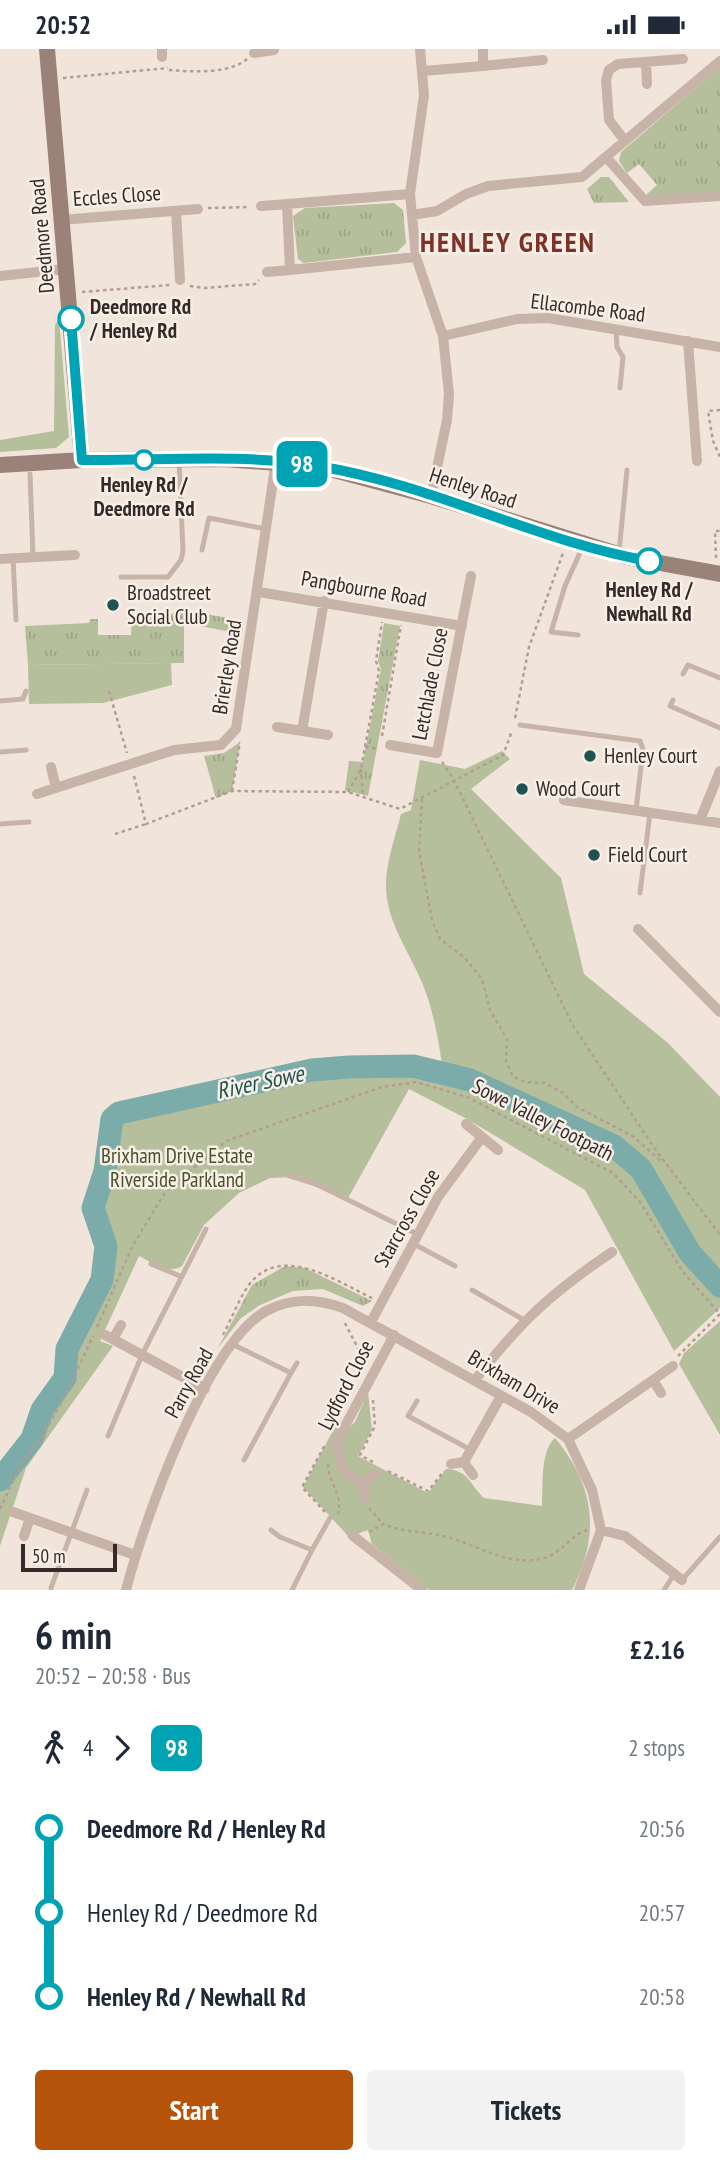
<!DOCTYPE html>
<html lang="en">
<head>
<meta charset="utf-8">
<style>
	body { margin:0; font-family:"PT Sans Narrow",sans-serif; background:#f2f2f3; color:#1f2937; height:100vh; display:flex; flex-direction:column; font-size:26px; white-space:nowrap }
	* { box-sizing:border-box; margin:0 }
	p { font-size:23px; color:#747a83 }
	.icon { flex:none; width:38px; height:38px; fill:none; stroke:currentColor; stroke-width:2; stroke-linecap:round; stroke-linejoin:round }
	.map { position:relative; height:1541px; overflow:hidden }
	.panel { display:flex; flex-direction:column; background:#fff; flex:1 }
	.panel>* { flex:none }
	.badge { padding:0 14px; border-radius:10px; font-size:24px; line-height:46px }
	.scale { position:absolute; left:21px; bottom:18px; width:96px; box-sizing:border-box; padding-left:7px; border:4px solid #352a28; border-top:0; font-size:19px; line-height:24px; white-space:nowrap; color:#352a28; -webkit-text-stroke:5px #f8efe7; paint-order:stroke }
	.map>.badge { position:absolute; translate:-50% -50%; box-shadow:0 0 0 4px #fff }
	.legs { display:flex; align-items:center; gap:10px; height:77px; padding:0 35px; font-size:23px }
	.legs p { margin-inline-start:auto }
	.head { display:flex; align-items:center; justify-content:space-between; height:119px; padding:0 35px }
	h1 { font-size:38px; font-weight:700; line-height:52px }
	.button { display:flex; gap:14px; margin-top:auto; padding:14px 35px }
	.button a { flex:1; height:80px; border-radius:7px; background:#b45309; color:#fff; font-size:28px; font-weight:700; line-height:80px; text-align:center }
	.button a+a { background:#f2f2f3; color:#1f2937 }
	ul { padding:0 35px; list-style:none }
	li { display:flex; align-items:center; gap:24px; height:84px; font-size:26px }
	li i { display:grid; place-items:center; width:10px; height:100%; margin:0 9px; background:currentColor }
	li i::after { content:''; width:18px; height:18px; margin:-9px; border:5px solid; border-radius:50%; background:#fff }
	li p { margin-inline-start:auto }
	li:first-child i { background:linear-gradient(#0000 50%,currentColor 0) }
	li:last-child i { background:linear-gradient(currentColor 50%,#0000 0) }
	.status { display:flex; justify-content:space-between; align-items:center; height:49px; padding:0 35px; background:#fff; direction:ltr }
	.status svg { height:19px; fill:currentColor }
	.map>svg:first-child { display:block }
	.grass { fill:url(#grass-tufts) }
	.park { fill:#b6bf9c }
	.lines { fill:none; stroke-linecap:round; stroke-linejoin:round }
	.river { stroke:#7baca9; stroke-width:23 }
	.path { stroke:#b39d92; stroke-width:2.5; stroke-dasharray:3.5 3.5; stroke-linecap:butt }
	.lane { stroke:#c8b3a8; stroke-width:5 }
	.street { stroke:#c8b3a8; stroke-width:10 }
	.secondary { stroke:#9b8279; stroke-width:16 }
	.line-1-casing { stroke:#fff; stroke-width:16 }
	.line-1 { stroke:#00a3b4; stroke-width:10 }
	.stop-1-dot { fill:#fff; stroke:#00a3b4; stroke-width:3.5 }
	.poi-dot { fill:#1f5452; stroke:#f8efe7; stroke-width:2.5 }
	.labels { text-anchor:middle; stroke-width:5; stroke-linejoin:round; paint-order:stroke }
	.street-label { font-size:21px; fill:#352a28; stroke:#f8efe7 }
	.stop-label { font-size:21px; font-weight:bold; fill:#352a28; stroke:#f8efe7 }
	.poi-label { font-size:21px; fill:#352a28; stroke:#f8efe7; text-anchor:start }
	.park-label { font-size:21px; fill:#48522d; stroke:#f8efe7 }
	.water-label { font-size:23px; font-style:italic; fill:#1f5452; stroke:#f8efe7 }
	.district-label { font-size:28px; font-weight:bold; letter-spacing:2px; fill:#803125; stroke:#f8efe7 }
</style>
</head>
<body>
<div class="status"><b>20:52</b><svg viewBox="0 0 49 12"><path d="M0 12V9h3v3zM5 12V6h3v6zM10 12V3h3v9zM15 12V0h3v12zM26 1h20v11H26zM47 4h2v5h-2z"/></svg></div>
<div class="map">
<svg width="720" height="1541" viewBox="0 0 720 1541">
	<defs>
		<pattern id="grass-tufts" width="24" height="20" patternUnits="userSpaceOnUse" patternTransform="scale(1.75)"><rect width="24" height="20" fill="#b6bf9c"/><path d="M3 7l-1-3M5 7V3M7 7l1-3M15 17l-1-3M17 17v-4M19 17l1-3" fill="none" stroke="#9da486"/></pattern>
	</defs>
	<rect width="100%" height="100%" fill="#f0e4db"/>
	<path class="grass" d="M 720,18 L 720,143 L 651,149 L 646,146 L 657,136 L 639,115 L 627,124 L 619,112 L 621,103 Z
		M 601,128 L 609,128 L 629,153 L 594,154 L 587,140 Z
		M 394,154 L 403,161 L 406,194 L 397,203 L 304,214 L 298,210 L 293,167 L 305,159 Z
		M 184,561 L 244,572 L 242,585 L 184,574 L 184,614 L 28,616 L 25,577 L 89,574 L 90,570 L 98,570 L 98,586 L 131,586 L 132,566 L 171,565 Z
		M 384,574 L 400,577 L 368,747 L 345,741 L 349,712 L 363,713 L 381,620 L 378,612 Z
		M 240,693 L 232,742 L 216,749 L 204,707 L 224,704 Z
		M 285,1217 L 305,1219 L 372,1252 L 363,1257 L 323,1240 L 293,1242 L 260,1256 L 241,1269 L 218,1299 L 252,1236 Z"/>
	<path class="park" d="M 59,270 L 69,388 L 56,399 L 0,403 L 0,391 L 54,382 L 55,276 Z
		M 171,614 L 172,636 L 103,654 L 29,655 L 28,616 Z
		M 502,702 L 510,710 L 471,740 L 561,829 L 584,925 L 668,994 L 720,1048 L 720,1228 C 682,1201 677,1150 648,1115 C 618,1079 489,1028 442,1015 C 438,988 433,961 423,936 C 410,904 388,876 386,840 C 385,816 395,789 401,765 L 411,761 L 420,711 L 465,720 Z
		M 366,1020 L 440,1028 L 477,1040 L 556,1078 L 595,1103 L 619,1108 L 637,1121 L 654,1146 L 696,1227 L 720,1247 L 720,1259 L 674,1302 L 585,1141 L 467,1070 L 409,1040 L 347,1151 L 293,1128 L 270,1129 L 239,1144 L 204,1176 L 182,1217 C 167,1226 153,1214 139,1207 L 100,1292 L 113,1297 L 26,1419 L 0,1497 L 0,1440 L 38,1390 L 44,1365 L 54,1355 L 68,1329 L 71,1301 L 111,1224 L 114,1204 L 99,1158 L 115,1114 L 116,1073 L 122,1068 L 291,1029 Z
		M 720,1272 L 720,1386 L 679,1315 L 684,1304 Z
		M 368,1343 L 372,1381 L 358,1407 L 428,1444 L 446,1420 C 469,1421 470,1436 484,1449 L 542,1457 C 543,1439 540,1401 555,1389 C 595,1437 601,1485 572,1541 L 429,1541 L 372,1495 L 368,1481 L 349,1488 L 303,1438 L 337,1374 L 347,1380 L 355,1373 Z"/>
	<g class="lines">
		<path class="river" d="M 0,1431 L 32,1390 L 42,1361 L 65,1329 L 67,1300 L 102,1231 L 106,1197 L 93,1159 L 105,1122 L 112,1070 L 119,1064 L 312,1021 L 349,1018 L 413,1017 L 470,1031 L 614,1097 L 641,1120 L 690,1204 L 720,1237"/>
		<path class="path" d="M 169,21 C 192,23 230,25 247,10
			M 63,29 L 168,19
			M 208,159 L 250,158
			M 190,237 L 204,239 L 255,235 L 259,231
			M 82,243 L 170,236
			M 720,361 L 708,362 L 713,392 L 720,408
			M 716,509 L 715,482 L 720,482
			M 109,642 L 127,704
			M 515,669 L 529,598 L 563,504
			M 382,687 L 401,576
			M 365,698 L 379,700
			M 442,713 L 454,731 L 572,975 L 655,1100 L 720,1186
			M 361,720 L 363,748
			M 134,727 L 146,775 L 232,742 L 348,743 L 400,760 L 503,706 L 512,682
			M 232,742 L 240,693
			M 348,743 L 361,720 L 379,622 L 376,612 L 382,573
			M 422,750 L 419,802 L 432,871 L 440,890 L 464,908 L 482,930 L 490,961 L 507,990 L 506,1012 L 513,1028 L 525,1033 L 545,1034 L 563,1044 L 577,1058 L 634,1088 L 662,1113
			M 115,785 L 146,775
			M 345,1274 L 366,1315
			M 97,1278 L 132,1198 L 166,1142 L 226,1092 L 382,1038 L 416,1033 L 467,1048 L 613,1124 L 640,1153 L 683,1223 L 720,1265 L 678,1307
			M 223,1286 C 231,1271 238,1252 248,1237 C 280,1193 336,1232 372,1249
			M 373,1351 L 375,1377 L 360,1406 L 373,1413
			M 328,1415 C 328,1434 343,1444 338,1465
			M 388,1422 L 428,1442 L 444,1422
			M 369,1459 L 383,1475
			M 0,1460 L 21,1415 L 43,1386 L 68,1341 L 93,1287
			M 325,1463 L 302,1438 L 326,1394
			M 369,1483 L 383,1475 C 404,1484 426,1482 447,1488 C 481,1497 511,1520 547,1508 C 563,1502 572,1485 588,1481"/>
		<path class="lane" d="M 616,280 L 617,298 L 623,308 L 620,339
			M 30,425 L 33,508
			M 202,501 L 209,469 L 266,480
			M 619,503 L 627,421
			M 13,509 L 16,571
			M 121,528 L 168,528 L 181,511 L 183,502 L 179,411
			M 578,586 L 551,583 L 565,537 L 583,497
			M 683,625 L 688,616 L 720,629
			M 673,651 L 670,657 L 720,679
			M 0,652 L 23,650 L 26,642
			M 520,676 L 640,692 L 643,700 L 636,761
			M 0,703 L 26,701
			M 0,775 L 29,773
			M 640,844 L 650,764
			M 287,1126 L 316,1135 L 417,1185
			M 412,1194 L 455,1217
			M 151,1215 L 180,1227
			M 472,1241 L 524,1271
			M 232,1295 L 291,1324 L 297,1314
			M 417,1352 L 408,1367 L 471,1401
			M 108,1387 L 142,1306 L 206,1180
			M 244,1411 L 291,1324
			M 271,1481 L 280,1488 L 312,1501 L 330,1469
			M 682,1531 L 720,1488
			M 51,1539 L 87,1441
			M 292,1541 L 312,1501
			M 664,1541 L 673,1527"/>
		<path class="street" d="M 162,0 L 162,8
			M 420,0 L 424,46 L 410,145 L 416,208 L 443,287 L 449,345 L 447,371 L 431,447
			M 254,4 L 274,1
			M 646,13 L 647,35
			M 483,17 L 543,11
			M 423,22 L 483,17 L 483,0
			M 625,92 L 609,71 L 606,31 L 609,21 L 618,15 L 683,10
			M 606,108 L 645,152 L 720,147
			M 410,145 L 287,155 L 290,221 L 416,208
			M 261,157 L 287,155
			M 176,162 L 180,231
			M 412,166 L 437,162 L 466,145 L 488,137 L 582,128 L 720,12
			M 61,171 L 198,160
			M 267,223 L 290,221
			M 0,227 L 66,220
			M 443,287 L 517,270 L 548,269 L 720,298
			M 688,292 L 697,412
			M 0,510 L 75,506
			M 259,543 L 462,577
			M 277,678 L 328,686
			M 302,682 L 324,552
			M 390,696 L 437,704 L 471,527
			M 51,718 L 56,739
			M 37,745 L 174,701 L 221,696 L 236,680 L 276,412
			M 564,751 L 720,774
			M 700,771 L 720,722
			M 638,880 L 720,963
			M 466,1075 L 498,1101
			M 371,1273 L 438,1148 L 482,1088
			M 105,1286 L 205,1340
			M 113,1290 L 121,1276
			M 475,1331 C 520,1273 551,1244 612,1203
			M 653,1331 L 661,1344
			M 568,1390 L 673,1317
			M 464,1413 L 501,1347
			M 451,1415 L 464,1413 L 473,1426
			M 363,1435 C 342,1425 336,1411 338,1390 L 394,1286
			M 366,1449 L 363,1435 L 376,1425
			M 13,1463 L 135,1506
			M 601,1481 L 625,1487 L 682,1531
			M 352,1486 L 422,1541
			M 24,1487 L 30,1469
			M 126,1541 C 143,1475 206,1295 266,1262 C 293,1248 316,1250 343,1259 L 531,1363 L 568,1390 L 592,1441 L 601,1481 L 579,1541"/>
		<path class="secondary" d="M 47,0 L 82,411
			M 0,416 L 82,411 L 224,410 L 319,417 L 431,447 L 627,508 L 720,525"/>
	</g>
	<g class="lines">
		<defs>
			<path id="line-1" d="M 71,270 L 82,411 C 160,412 240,404 317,417 C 431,435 536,492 649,512"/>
		</defs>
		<use href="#line-1" class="line-1-casing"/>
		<use href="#line-1" class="line-1"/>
	</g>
	<g class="stop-1-dot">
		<circle cx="71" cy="270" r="12"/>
		<circle cx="144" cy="411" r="9"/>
		<circle cx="649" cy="512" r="12"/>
	</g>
	<g class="poi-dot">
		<circle cx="113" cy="556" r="7"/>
		<circle cx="590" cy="707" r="7"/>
		<circle cx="522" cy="740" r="7"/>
		<circle cx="594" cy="806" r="7"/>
	</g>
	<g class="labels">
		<g class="street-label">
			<text transform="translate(117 147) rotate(-4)" y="7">Eccles Close</text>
			<text transform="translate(42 187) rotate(-95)" y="7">Deedmore Road</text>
			<text transform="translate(588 259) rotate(7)" y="7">Ellacombe Road</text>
			<text transform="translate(473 439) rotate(18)" y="7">Henley Road</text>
			<text transform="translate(364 540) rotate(10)" y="7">Pangbourne Road</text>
			<text transform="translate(227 618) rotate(-81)" y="7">Brierley Road</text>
			<text transform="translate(430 635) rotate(-79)" y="7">Letchlade Close</text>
			<text transform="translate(543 1071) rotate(27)" y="7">Sowe Valley Footpath</text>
			<text transform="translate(407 1169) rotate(-60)" y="7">Starcross Close</text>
			<text transform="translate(514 1333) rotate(31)" y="7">Brixham Drive</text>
			<text transform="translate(189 1334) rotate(-61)" y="7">Parry Road</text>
			<text transform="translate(346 1336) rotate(-63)" y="7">Lydford Close</text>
		</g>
		<g class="stop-label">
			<text x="90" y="265" text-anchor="start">Deedmore Rd<tspan x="90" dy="24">/ Henley Rd</tspan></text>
			<text x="144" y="443">Henley Rd /<tspan x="144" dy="24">Deedmore Rd</tspan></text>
			<text x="649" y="548">Henley Rd /<tspan x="649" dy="24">Newhall Rd</tspan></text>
		</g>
		<g class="poi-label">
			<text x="127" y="551">Broadstreet<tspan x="127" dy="24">Social Club</tspan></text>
			<text x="604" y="714">Henley Court</text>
			<text x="536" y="747">Wood Court</text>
			<text x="608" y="813">Field Court</text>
		</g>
		<g class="park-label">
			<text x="177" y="1114">Brixham Drive Estate<tspan x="177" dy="24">Riverside Parkland</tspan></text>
		</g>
		<g class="water-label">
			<text transform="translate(260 1033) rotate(-12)" y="8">River Sowe</text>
		</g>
		<g class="district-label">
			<text x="508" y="203">HENLEY GREEN</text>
		</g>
	</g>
</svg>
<div class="scale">50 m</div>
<b class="badge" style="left:302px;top:415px;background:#00a3b4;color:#fff">98</b>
</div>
<section class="panel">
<div class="head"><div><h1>6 min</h1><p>20:52 – 20:58 · Bus</p></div><b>£2.16</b></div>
<div class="legs"><svg class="icon" aria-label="walk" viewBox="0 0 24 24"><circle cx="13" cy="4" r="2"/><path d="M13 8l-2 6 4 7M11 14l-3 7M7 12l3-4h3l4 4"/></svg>4<svg class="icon" aria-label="forward" viewBox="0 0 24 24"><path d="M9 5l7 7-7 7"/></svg><b class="badge" style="background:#00a3b4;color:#fff">98</b><p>2 stops</p></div>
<ul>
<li><i style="color:#00a3b4"></i><b>Deedmore Rd / Henley Rd</b><p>20:56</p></li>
<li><i style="color:#00a3b4"></i><span>Henley Rd / Deedmore Rd</span><p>20:57</p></li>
<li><i style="color:#00a3b4"></i><b>Henley Rd / Newhall Rd</b><p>20:58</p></li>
</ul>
<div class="button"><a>Start</a><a>Tickets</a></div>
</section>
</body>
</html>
